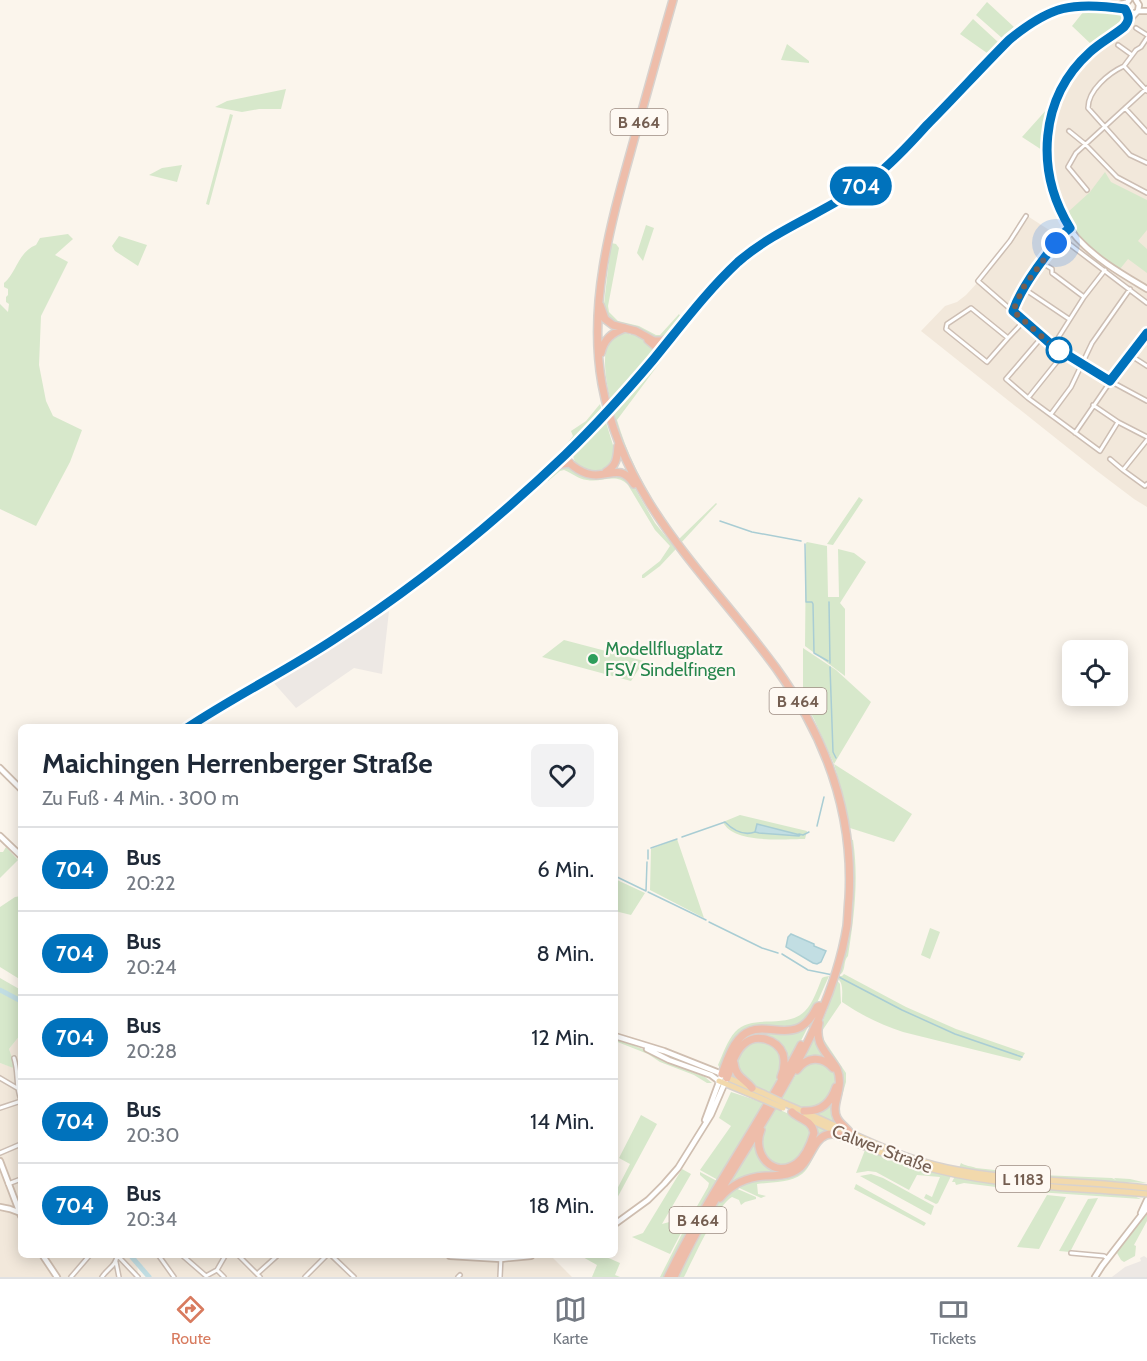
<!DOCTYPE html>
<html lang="de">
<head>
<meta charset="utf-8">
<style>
	body { margin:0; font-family:Cabin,sans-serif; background:#f2f2f3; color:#1f2937; height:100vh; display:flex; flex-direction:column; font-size:22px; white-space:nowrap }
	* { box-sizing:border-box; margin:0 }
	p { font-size:20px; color:#747a83 }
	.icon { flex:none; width:33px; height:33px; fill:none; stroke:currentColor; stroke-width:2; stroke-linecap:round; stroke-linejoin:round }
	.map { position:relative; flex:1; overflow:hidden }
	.details { position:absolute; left:18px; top:724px; width:600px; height:534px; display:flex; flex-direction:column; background:#fff; border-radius:9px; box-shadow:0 3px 15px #0003 }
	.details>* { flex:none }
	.badge { padding:0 12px; border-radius:20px; font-size:21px; line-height:39px }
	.buttons { position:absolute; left:1062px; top:640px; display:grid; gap:12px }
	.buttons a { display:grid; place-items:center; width:66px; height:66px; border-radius:9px; background:#fff; box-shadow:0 3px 15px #0003; font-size:30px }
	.you { position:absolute; width:30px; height:30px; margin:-15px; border:4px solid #fff; border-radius:50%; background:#1a73e8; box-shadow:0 0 0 9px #1a73e833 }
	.map>.badge { position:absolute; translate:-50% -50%; box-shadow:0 0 0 3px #fff }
	.round { display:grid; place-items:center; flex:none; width:63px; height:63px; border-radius:9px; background:#f2f2f3 }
	.head { display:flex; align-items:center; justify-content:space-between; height:102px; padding:0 24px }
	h1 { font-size:28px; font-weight:800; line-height:45px }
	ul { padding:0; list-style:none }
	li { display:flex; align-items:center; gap:18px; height:84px; padding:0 24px; border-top:2px solid #e0e1e3 }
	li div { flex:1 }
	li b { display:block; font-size:22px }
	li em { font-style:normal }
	li .badge { min-width:66px; font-weight:700; text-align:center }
	.tab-bar { display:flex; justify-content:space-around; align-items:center; height:84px; border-top:2px solid #e0e1e3; background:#fff; font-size:16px; color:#747a83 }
	.tab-bar a { display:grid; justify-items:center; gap:3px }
	.tab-bar .on { color:#d87b5f }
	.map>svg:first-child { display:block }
	.residential { fill:#f2e8db }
	.industrial { fill:#ede8e4 }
	.green { fill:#d7e8cb }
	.water { fill:#c2dee3; stroke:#a9cdd4; stroke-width:1.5 }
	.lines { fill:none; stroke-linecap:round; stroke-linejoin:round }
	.stream { stroke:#a9cdd4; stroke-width:1.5 }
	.river { stroke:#c2dee3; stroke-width:5 }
	.street-casing { stroke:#cdbeb3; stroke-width:6 }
	.secondary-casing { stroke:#cfbeb0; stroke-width:8 }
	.primary-casing { stroke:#d8d2ce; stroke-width:8 }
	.highway-casing { stroke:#d8d2ce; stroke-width:10 }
	.street { stroke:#fff; stroke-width:3 }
	.secondary { stroke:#fff; stroke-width:4.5 }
	.primary { stroke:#f2d9ac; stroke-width:5 }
	.highway { stroke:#eebdaa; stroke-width:7 }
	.secondary-bridge-casing { stroke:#cfbeb0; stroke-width:8; stroke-linecap:butt }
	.primary-bridge-casing { stroke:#d8d2ce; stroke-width:8; stroke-linecap:butt }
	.secondary-bridge { stroke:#fff; stroke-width:4.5 }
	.primary-bridge { stroke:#f2d9ac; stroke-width:5 }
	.line-casing { stroke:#fff; stroke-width:14 }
	.line { stroke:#0072bc; stroke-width:9 }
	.walk { stroke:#745e51; stroke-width:6; stroke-dasharray:0 10.8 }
	.stop-dot { fill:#fff; stroke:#0072bc; stroke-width:3 }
	.leisure-dot { fill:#2e9e5b; stroke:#fef9f3; stroke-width:2 }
	.labels { text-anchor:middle; stroke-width:4.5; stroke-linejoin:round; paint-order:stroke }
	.shield { fill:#fef9f3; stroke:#9d8c82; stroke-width:1.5 }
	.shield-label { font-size:16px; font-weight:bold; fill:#745e51 }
	.leisure-label { font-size:18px; fill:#27864d; stroke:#fef9f3; text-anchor:start }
	.street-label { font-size:18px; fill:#745e51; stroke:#fef9f3 }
</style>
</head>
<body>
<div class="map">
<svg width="1147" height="1277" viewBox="0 0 1147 1277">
	<rect width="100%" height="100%" fill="#fbf5ec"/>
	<path class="residential" d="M 1147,12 L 1147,507 L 1134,499 L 1097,471 L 921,331 L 945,306 L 957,302 L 966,295 L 978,282 L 1029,217 L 1057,235 L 1070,221 L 1053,183 L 1048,165 L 1048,146 L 1052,126 L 1059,102 L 1068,82 L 1082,65 L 1095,52 L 1115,38 L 1141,14 Z
		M 21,1034 L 21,1256 L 502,1256 L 505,1263 L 551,1256 L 572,1277 L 151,1277 L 137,1259 L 138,1277 L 0,1277 L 0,1063 L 15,1068 L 9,1049 Z"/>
	<path class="industrial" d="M 389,611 L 382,674 L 354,668 L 296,708 L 273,682 Z
		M 1144,1256 L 1147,1258 L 1147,1277 L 1112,1277 L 1125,1267 L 1141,1261 L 1140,1258 Z"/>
	<path class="green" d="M 987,2 L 1014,27 L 1002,38 L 976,15 Z
		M 1105,8 C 1116,9 1126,8 1126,21 L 1117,30 L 1092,45 L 1072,26 L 1084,11 Z
		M 973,19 L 998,42 L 987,53 L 960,34 Z
		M 787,44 L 809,61 L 809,63 L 781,60 Z
		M 286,89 L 281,109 L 259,109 L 242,112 L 215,107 L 227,101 Z
		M 1048,108 L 1042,150 L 1022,137 Z
		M 230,114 L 233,115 L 209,205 L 206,204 Z
		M 182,165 L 177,182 L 149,175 L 162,168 Z
		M 1105,172 L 1111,182 L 1147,200 L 1147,230 L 1138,241 L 1147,249 L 1147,273 L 1128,259 L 1120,269 L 1098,255 L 1072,227 L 1068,212 L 1090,192 Z
		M 646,225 L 654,228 L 643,261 L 637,253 Z
		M 68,234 L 73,239 L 55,255 L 68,262 L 41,316 L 39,365 L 46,401 L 53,416 L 82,430 L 70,462 L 36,526 L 0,509 L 0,304 L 8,312 L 9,304 L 6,302 L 6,297 L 8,295 L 8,289 L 4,287 L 4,283 C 17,272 18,252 36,245 L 40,238 Z
		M 119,236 L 147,245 L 138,266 L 115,251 L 112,246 Z
		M 611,243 L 616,244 L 619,248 L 608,306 L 609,312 L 618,321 L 639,326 L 656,335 L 660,335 L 679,314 L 680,316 L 675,323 L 681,316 L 683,318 L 666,336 L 656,339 L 617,325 L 606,316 L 604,304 Z
		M 686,320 L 688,321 L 667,353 L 617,420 C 630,464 652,502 679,539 L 716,503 L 717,504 L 680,544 C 651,502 626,460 613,411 L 665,350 Z
		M 628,331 L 630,335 L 633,332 L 642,337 L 654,349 L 654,353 L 611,403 C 606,381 602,361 608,339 L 623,332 Z
		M 600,404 L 602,411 L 556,460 L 507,505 L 505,504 L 562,450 L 573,436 L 571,431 L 586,421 Z
		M 605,419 L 616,455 C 614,459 612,465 609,468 C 597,479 568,467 574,451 Z
		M 565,465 L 571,467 L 581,473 L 621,474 L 633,485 L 655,523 L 676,549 L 660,566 L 644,578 L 642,578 L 642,575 L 660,561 L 670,546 L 655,530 L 628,485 C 616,472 602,483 587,480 C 578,479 572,473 564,470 L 560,471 L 548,481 L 542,479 L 553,470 Z
		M 859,497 L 863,500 L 833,545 L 827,544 Z
		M 807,542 L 827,546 L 828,597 L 839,597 L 838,549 L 854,553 L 866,562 L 840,603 L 845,609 L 845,676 L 805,646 L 806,543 Z
		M 564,640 L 644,661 L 631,681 L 542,657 Z
		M 803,648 L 836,670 L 871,702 L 834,764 L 912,814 L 894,842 L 850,828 L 844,799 L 834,764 L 814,719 L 803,699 Z
		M 740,815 L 807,831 L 805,839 C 784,839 733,844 723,822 Z
		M 677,839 L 704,918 L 650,890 L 651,849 Z
		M 850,839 L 853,840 C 859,879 854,918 848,956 C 843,961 846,969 841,974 L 838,974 L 850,922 L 851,911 Z
		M 6,847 L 18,860 L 0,878 L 0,880 L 0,852 L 3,852 Z
		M 615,879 L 645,893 L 631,915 L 615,911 Z
		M 21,896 L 21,980 L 0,967 L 0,907 L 15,897 Z
		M 930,928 L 940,932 L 930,959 L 921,955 Z
		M 844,974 L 906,1007 L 956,1029 L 1025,1053 L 1020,1061 L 903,1032 C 881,1025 861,1015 842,1002 C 842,993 844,983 837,978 L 837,976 L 842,976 Z
		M 829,976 L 812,1014 L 796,1028 L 746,1029 L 737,1036 L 722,1067 L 720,1068 L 718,1065 C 723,1054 727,1041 735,1032 C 753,1013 786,1030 805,1011 C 813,1003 818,988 822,978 L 824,977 Z
		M 0,978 L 21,990 L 21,1034 L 9,1049 L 16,1069 L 0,1063 Z
		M 836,979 L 840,984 L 841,1003 L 822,1031 L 824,1040 L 846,1073 L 846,1082 L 838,1110 L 837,1110 L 842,1085 L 823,1046 L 820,1028 L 828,1008 L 828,1002 Z
		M 810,1023 L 786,1070 L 781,1048 L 751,1038 L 738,1045 L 751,1034 Z
		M 816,1032 C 819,1051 833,1058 838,1074 C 842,1086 834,1096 834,1107 C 833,1114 837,1120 839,1125 L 815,1114 C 850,1097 845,1048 803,1060 Z
		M 615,1038 L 650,1052 L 666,1062 L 705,1077 L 712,1083 L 707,1083 L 694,1075 L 660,1062 L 648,1054 L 615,1041 Z
		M 750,1041 L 767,1041 L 780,1052 L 782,1070 L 771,1093 L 762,1090 L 740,1076 C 735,1055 736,1057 750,1041 Z
		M 815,1060 C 819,1062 825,1064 829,1067 C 844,1079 828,1097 819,1107 L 803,1108 L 782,1098 L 800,1068 Z
		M 731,1092 L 765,1103 L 718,1180 L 700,1170 L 731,1126 L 719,1118 Z
		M 776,1108 L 806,1122 L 812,1133 L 802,1156 L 791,1165 L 774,1165 L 761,1151 L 762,1132 Z
		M 641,1115 L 657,1124 L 615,1202 L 615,1193 L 630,1164 L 619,1158 Z
		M 812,1124 L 825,1129 L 826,1133 L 795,1169 L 727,1187 L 756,1139 L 764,1162 L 792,1168 L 815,1138 Z
		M 832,1135 L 951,1176 L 938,1203 L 936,1204 L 924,1198 L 926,1194 L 932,1197 L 940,1177 L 917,1175 L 909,1190 L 876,1172 L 868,1171 L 856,1173 L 865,1150 L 830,1138 C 814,1142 815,1164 802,1174 C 790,1183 771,1182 757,1184 L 758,1194 L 766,1196 L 761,1198 L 735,1186 L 746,1181 L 784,1177 L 820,1140 Z
		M 961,1163 C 965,1166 971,1166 976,1168 L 1041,1175 L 1112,1178 L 1116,1180 L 1114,1178 L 1130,1179 L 1147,1183 L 1048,1179 L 987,1173 L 959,1168 Z
		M 682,1169 L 691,1174 L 662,1224 L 673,1221 L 682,1206 L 692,1212 L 670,1254 L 632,1237 L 643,1233 Z
		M 700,1172 L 717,1181 L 690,1227 L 664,1277 L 660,1277 L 688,1222 L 708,1187 L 709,1183 L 700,1175 Z
		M 871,1174 L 883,1178 L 934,1206 L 931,1215 L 860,1176 Z
		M 955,1176 L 1060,1191 L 1134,1196 L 1141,1199 L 1037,1192 L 964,1183 L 956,1185 L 955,1182 L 952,1182 Z
		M 856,1184 L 926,1223 L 924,1226 L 854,1189 Z
		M 733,1187 L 756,1197 L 756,1199 L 745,1202 L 741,1205 L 739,1200 L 732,1197 C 717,1205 693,1260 684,1277 L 678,1277 L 715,1208 L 722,1198 Z
		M 1047,1195 L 1066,1197 L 1039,1249 L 1017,1247 Z
		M 1098,1198 L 1070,1252 L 1059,1251 L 1088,1199 Z
		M 1147,1213 L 1147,1221 L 1134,1245 L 1136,1246 L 1135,1256 L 1124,1262 L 1121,1260 L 1117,1253 L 1118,1250 Z
		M 581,1256 L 604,1256 L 620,1263 L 615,1275 L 620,1277 L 592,1277 L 597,1265 Z"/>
	<path class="water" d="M 757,824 L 800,835 L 799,836 L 759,833 L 755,832 Z
		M 791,934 L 814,944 L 814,946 L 826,951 L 821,962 L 817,964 L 813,963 L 786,947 L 788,937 Z"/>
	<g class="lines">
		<path class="stream" d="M 720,521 L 752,532 L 801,541
			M 805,544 L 806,602 L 812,602 L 813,604 L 814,653 L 828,661
			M 829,602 L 830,663
			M 830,667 L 833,752 L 836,758
			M 817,826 L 824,797
			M 799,834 L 803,835 L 809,832
			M 682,837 L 725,822 C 733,830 744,836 755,832
			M 651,848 L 677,839
			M 648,859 L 648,850
			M 615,876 L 646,891 L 647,862
			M 648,892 L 706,920
			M 709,922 L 762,948 L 778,953
			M 782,954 L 808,970 L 833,975
			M 837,976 L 902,1010 L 955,1034 L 1022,1057"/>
		<path class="river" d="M 0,990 L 21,1001
			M 131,1256 L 149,1277"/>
		<defs>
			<path id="street" d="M 1136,28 L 1147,35
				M 1118,45 L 1132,55
				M 1124,66 L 1136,50 L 1141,47 L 1147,38
				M 1147,91 L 1124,66 C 1109,73 1088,90 1088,108 L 1130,155 L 1147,163
				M 1125,108 L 1147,132
				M 1069,131 L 1085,144 L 1117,177 L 1147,193
				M 1087,190 L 1068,167 L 1076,153 L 1147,88
				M 1026,216 L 1010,241 L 978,281 L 1053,346 L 1110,381 L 1147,401
				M 1060,237 L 1147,303
				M 1041,262 L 1052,269 L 1052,273 L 1084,297
				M 1023,288 L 1069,319
				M 971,308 L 1008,338 L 987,362 L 946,329 L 947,324 Z
				M 1013,310 C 1021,290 1032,274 1045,257 C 1053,247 1060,236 1070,228
				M 1042,337 L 1006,379 L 1028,398 L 1100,451 L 1118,422
				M 1008,338 L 1024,321
				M 1053,346 L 1084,297 L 1105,270
				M 1130,355 L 1147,366
				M 1028,398 L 1064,353
				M 1093,405 L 1118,422 L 1147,437
				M 1051,414 L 1071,387 L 1092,343 L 1130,289
				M 1075,433 L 1119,369 L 1147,333
				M 1147,440 L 1123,470 L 1145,486 L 1147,484
				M 1110,459 L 1123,470
				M 14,1058 C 19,1074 15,1084 21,1100
				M 0,1078 L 17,1088
				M 0,1108 L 21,1101
				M 0,1153 L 21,1144
				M 8,1184 L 21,1179
				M 1071,1253 L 1104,1256 L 1107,1258
				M 118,1256 L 138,1277
				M 159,1256 L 174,1277
				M 183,1256 L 206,1276 L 217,1270 L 225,1256
				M 239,1256 L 260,1277
				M 332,1256 L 354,1277
				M 116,1262 L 119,1277
				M 217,1270 L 224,1277
				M 257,1274 L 277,1256
				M 71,1277 L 89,1256
				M 102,1277 C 107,1269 116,1266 117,1256
				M 305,1277 L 326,1256
				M 458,1277 L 460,1275
				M 500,1277 L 501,1256"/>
			<path id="secondary" d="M 1129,0 L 1125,5 L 1125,10 L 1130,14 L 1135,13
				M 1136,0 L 1139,5 L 1138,11
				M 1113,7 L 1125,9
				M 1138,11 C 1132,16 1129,22 1123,28 C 1107,43 1090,49 1075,69 C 1038,117 1036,192 1077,238 C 1097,260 1122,274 1147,289
				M 1138,11 L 1147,11
				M 616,401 L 653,359 L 705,295 L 718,281 L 742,259 L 775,235 L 844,197 L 871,179 L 904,149 L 998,52 L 1028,25 L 1041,17 L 1064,8 L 1094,3 L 1119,5 L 1125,3
				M 187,728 C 235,695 287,670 336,638 C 432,576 520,502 599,420
				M 0,768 L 21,789
				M 0,836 L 21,856
				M 615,1036 L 664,1051 L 722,1074 L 705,1120
				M 647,1049 L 669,1060 L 711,1075 L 719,1081
				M 0,1161 L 21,1216
				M 0,1207 L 10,1209 L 18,1212
				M 1141,1213 L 1147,1200
				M 615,1224 L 648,1200 L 664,1184 L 678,1168 L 711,1115 L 726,1080
				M 43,1256 L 57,1277
				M 450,1256 L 501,1259 L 531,1256
				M 1095,1277 L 1102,1266 L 1147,1208"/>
			<path id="primary" d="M 726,1077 L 763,1093
				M 719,1081 L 760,1098
				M 786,1104 C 839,1126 890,1155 947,1168 C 1013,1182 1080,1180 1147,1188
				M 804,1117 L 839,1133
				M 864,1145 C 880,1153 898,1159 915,1164 C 990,1187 1069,1187 1147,1194"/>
			<path id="highway" d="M 673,0 C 660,45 648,90 635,136 C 613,216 587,300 602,384 C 624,504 708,575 776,668 C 825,736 854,813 849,898 C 848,907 848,916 847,926 C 834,1005 792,1075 750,1143 C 723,1186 696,1230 674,1277
				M 600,305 L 605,319 L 613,325 L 636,331 L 654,341 L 662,341 L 669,338
				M 648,340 L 660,350
				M 601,353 C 604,339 612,333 625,328
				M 564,456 C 570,466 584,475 596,475 C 613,474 622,466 634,484
				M 552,467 L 562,464 L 570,463
				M 606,472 C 617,465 617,458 618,446
				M 819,1023 C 814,1045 827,1052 837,1069 C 845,1089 830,1104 837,1118 C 840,1124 846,1127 850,1133
				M 734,1063 C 736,1078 744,1078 752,1088
				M 797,1070 C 806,1057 822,1055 833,1068
				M 722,1074 C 726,1063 730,1049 738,1040 C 762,1011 795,1054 817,1007 L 819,1006
				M 727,1078 C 731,1067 735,1051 744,1044 C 756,1033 777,1039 783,1054 C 785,1062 784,1070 781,1077
				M 804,1111 C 821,1112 831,1103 836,1087
				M 761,1130 C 751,1154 774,1180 797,1163 C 805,1157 811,1143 814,1133 C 812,1120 800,1120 792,1112
				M 720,1198 C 732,1184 747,1177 765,1176 C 774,1176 784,1176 793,1172 C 811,1164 811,1141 826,1135 C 839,1130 854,1143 866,1146
				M 668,1277 C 707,1196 760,1124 801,1045"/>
		</defs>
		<use href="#street" class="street-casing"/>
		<use href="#secondary" class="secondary-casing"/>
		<use href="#primary" class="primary-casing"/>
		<use href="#highway" class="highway-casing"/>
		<use href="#street" class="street"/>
		<use href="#secondary" class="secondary"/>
		<use href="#primary" class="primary"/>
		<use href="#highway" class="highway"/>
		<defs>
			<path id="secondary-bridge" d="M 599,420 L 616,401"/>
			<path id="primary-bridge" d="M 763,1093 L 786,1104
				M 760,1098 L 783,1108"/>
		</defs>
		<use href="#secondary-bridge" class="secondary-bridge-casing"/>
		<use href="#primary-bridge" class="primary-bridge-casing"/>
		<use href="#secondary-bridge" class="secondary-bridge"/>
		<use href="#primary-bridge" class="primary-bridge"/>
	</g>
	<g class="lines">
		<defs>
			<path id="line" d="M 187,728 C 235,696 288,670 336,638 C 418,585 494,523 565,455 C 596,425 625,393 653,360 C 681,326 706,292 738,262 C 778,227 830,211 872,179 C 892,163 909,145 926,126 C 954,98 981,68 1009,40 C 1050,6 1072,1 1125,9 C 1129,16 1130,20 1124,27 C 1113,36 1101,42 1090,52 C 1039,98 1035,171 1070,228 C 1059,236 1053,247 1045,257 C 1032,274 1020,291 1013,311 L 1053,346 L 1110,381 L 1147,333"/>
		</defs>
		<use href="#line" class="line-casing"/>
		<use href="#line" class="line"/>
		<path class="walk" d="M 1056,243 L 1023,288 L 1013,311 L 1048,342 L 1059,350"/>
	</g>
	<circle class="stop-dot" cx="1059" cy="350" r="12"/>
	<circle class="leisure-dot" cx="593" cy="659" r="6"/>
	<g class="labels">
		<g class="shield">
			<rect x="610.5" y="109" width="57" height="26" rx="4.5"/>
			<rect x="769.5" y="688" width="57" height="26" rx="4.5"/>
			<rect x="996" y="1166" width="54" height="26" rx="4.5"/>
			<rect x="669.5" y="1207" width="57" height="26" rx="4.5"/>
		</g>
		<g class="shield-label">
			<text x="639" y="128">B 464</text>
			<text x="798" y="707">B 464</text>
			<text x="1023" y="1185">L 1183</text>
			<text x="698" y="1226">B 464</text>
		</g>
		<g class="leisure-label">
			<text x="605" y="655">Modellflugplatz<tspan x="605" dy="21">FSV Sindelfingen</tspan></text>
		</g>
		<g class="street-label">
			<text transform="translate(882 1149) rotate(21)" y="6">Calwer Straße</text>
		</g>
	</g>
</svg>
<div class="buttons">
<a><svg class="icon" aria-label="locate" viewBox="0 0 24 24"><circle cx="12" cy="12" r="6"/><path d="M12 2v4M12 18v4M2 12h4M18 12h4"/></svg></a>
</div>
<div class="you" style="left:1056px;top:243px"></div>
<b class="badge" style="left:861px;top:186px;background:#0072bc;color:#fff">704</b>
<section class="details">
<div class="head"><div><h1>Maichingen Herrenberger Straße</h1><p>Zu Fuß · 4 Min. · 300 m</p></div><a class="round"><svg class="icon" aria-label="heart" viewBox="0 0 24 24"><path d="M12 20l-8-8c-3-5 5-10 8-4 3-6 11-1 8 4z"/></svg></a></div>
<ul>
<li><span class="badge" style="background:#0072bc;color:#fff">704</span><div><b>Bus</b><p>20:22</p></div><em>6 Min.</em></li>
<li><span class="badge" style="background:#0072bc;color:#fff">704</span><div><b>Bus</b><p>20:24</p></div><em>8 Min.</em></li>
<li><span class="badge" style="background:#0072bc;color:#fff">704</span><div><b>Bus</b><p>20:28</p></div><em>12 Min.</em></li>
<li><span class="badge" style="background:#0072bc;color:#fff">704</span><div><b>Bus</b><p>20:30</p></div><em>14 Min.</em></li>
<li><span class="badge" style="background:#0072bc;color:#fff">704</span><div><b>Bus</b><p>20:34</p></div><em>18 Min.</em></li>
</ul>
</section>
</div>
<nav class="tab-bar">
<a class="on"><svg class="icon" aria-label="directions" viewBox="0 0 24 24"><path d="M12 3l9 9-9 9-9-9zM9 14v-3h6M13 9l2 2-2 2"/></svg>Route</a>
<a><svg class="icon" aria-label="map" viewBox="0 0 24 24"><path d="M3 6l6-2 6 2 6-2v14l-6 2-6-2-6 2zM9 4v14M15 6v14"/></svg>Karte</a>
<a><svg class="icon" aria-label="tickets" viewBox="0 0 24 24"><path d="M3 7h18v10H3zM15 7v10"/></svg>Tickets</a>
</nav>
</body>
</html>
